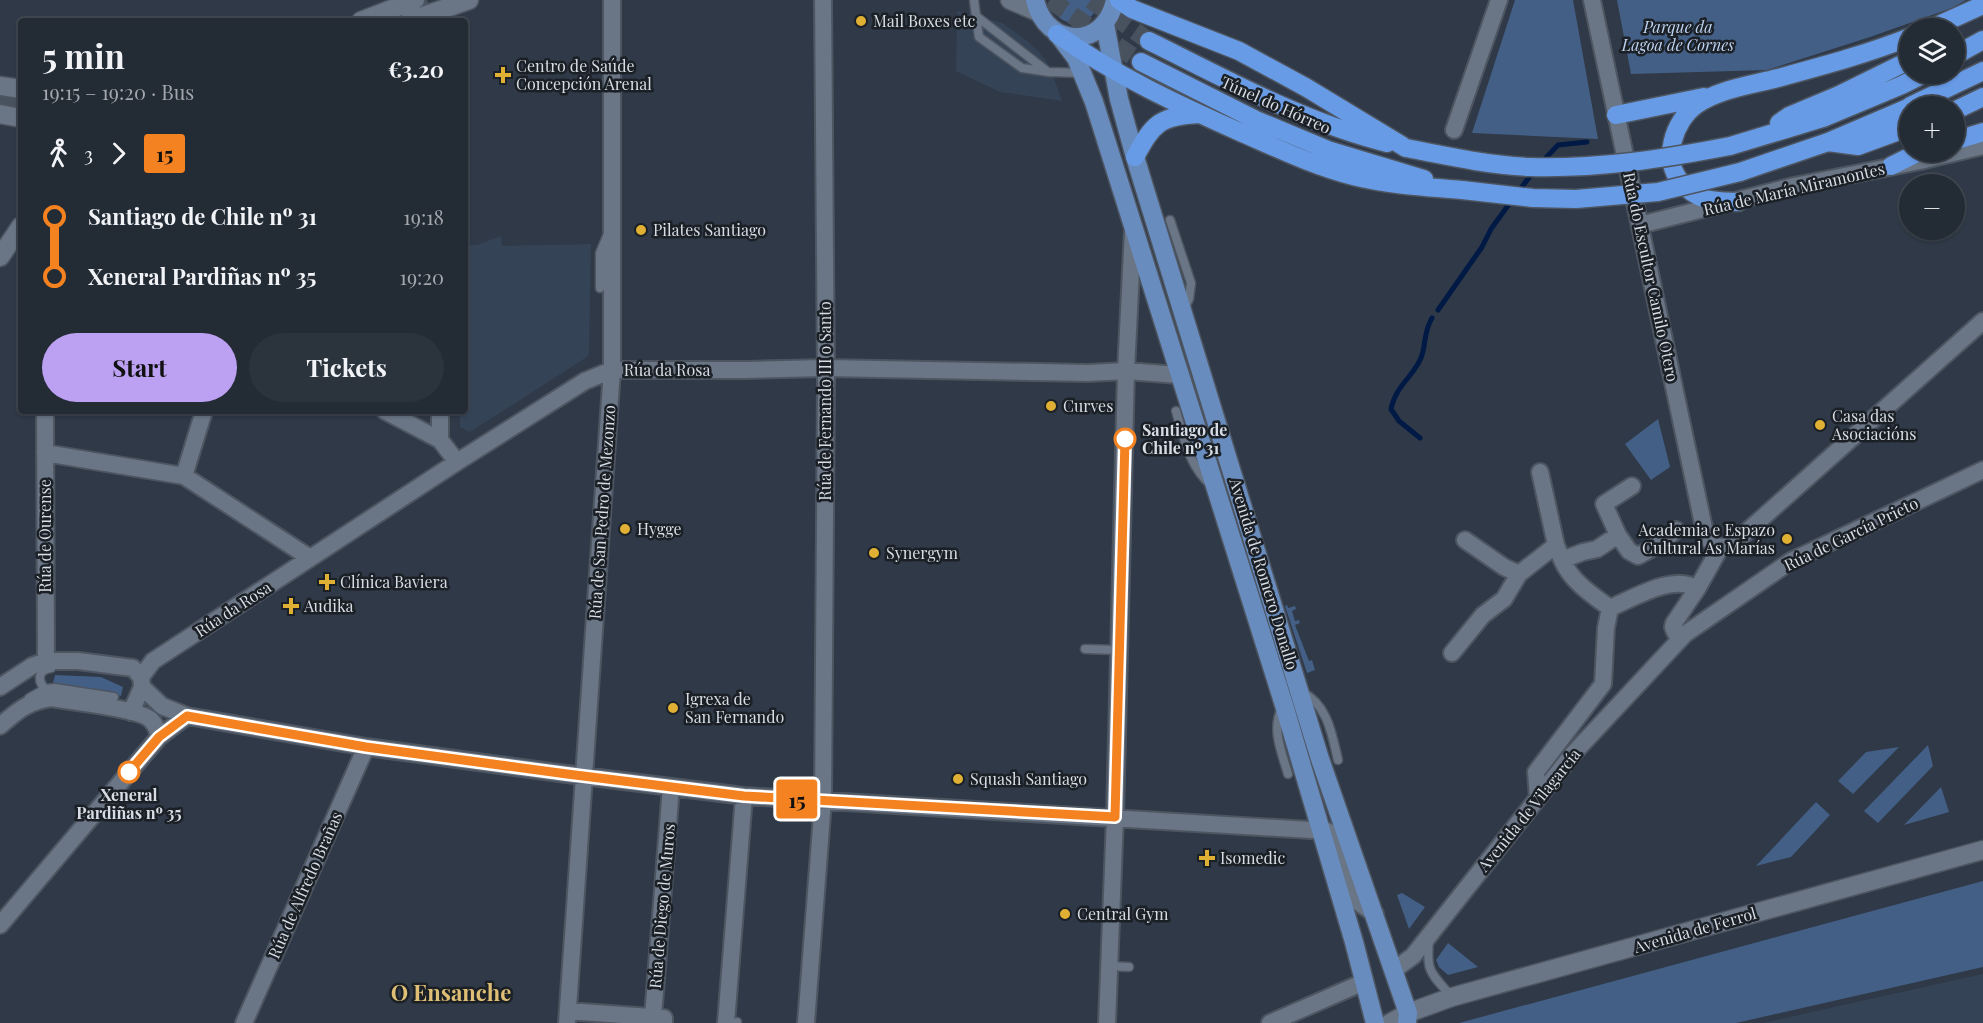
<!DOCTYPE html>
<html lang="en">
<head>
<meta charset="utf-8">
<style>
	body { margin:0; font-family:"Playfair Display",serif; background:#2b333d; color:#f1f3f6; height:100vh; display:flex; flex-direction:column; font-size:22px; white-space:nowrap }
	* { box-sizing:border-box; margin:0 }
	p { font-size:20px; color:#a3a7ad }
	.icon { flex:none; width:33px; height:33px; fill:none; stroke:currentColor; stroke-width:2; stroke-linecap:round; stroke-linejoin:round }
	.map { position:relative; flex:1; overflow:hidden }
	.details { position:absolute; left:18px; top:18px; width:450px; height:396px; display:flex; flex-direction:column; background:#232b35; border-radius:6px; box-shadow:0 2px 4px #0004,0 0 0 2px #404750 }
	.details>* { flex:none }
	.badge { padding:0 12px; border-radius:4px; font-size:21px; line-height:39px }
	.fabs { position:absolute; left:1899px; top:18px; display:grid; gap:12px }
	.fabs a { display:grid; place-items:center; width:66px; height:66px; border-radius:50%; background:#232b35; box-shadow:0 2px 4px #0004,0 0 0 2px #404750; font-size:30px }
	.map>.badge { position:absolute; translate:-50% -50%; box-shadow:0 0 0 3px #fff }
	.legs { display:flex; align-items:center; gap:9px; height:66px; padding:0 24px; font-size:20px }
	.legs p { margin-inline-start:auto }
	.headline { display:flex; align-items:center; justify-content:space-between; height:102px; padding:0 24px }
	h1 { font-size:33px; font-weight:700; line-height:45px }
	.cta { display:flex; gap:12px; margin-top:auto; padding:12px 24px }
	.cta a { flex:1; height:69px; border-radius:36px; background:#bca0f2; color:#111; font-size:24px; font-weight:700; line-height:69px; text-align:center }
	.cta a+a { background:#2b333d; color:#f1f3f6 }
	ul { padding:0 24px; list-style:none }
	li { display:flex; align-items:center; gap:21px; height:60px; font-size:22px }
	li i { display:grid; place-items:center; width:9px; height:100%; margin:0 8px; background:currentColor }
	li i::after { content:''; width:15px; height:15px; margin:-8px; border:4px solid; border-radius:50%; background:#232b35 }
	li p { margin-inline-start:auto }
	li:first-child i { background:linear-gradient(#0000 50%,currentColor 0) }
	li:last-child i { background:linear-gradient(currentColor 50%,#0000 0) }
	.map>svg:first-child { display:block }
	.built { fill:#354357 }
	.green { fill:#445f85 }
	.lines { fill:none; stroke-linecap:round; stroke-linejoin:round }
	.stream { stroke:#001a45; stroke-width:5 }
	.highway-tunnel { stroke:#48525f; stroke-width:18; stroke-dasharray:18 9; stroke-linecap:butt }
	.lane-casing { stroke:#4d5561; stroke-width:11 }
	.street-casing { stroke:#4d5561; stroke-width:20 }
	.secondary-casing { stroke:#4d5561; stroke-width:21 }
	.primary-casing { stroke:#4d5561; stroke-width:21 }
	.highway-casing { stroke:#4d5561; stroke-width:21 }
	.lane { stroke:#6a7585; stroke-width:8 }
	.street { stroke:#6a7585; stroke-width:16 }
	.secondary { stroke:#6a7585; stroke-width:18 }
	.primary { stroke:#698cbf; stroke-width:18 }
	.highway { stroke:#689be6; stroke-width:18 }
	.highway-bridge-casing { stroke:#4d5561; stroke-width:21; stroke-linecap:butt }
	.highway-bridge { stroke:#689be6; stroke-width:18 }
	.line-1-casing { stroke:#fff; stroke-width:14 }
	.line-1 { stroke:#f58220; stroke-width:9 }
	.poi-dot { fill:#dfb034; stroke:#1b2026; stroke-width:2 }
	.stop-1-dot { fill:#fff; stroke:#f58220; stroke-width:3 }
	.labels { text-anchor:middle; stroke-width:5; stroke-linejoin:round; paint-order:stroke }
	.poi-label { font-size:16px; fill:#d7dde6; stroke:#1b2026; text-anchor:start }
	.park-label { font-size:16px; font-style:italic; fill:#bed3f1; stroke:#1b2026 }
	.street-label { font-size:16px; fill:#d7dde6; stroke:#1b2026 }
	.stop-label { font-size:16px; font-weight:bold; fill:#d7dde6; stroke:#1b2026; text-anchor:start }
	.district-label { font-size:22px; font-weight:bold; fill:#debf75; stroke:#1b2026 }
</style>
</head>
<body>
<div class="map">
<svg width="1983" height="1023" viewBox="0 0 1983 1023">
	<rect width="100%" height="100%" fill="#2f3947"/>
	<path class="built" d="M 957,11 L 1002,23 L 1026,40 L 1040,53 L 1050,67 L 1062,101 L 1000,92 L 956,71 Z
		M 501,236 L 502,246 L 591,244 L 589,353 L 587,357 L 470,432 L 460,427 L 460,411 L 465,411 L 465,245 L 477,245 Z
		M 1983,974 L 1983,1023 L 1763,1023 L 1960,979 Z"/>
	<path class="green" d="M 1051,0 L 1099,0 C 1095,30 1054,31 1051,0 Z
		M 1515,0 L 1573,0 L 1598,139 L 1472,133 Z
		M 1617,0 L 1966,0 L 1952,8 L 1870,37 L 1767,70 L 1631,74 Z
		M 1658,419 L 1670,467 L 1651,480 L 1625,444 Z
		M 1287,605 L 1288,608 L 1295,606 L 1296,609 L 1292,611 L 1295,621 L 1299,620 L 1300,623 L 1295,625 L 1309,661 L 1312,660 L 1315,670 L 1307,673 L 1285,606 Z
		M 55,675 L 101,677 L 123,687 L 121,696 L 107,692 L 53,683 Z
		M 1928,745 L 1933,766 L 1878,823 L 1864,811 Z
		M 1899,747 L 1853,794 L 1838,781 L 1866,752 Z
		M 1941,787 L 1949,812 L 1904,825 Z
		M 1816,802 L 1830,815 L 1791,857 L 1756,866 Z
		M 1983,881 L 1983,967 L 1736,1023 L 1459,1023 Z
		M 1402,893 L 1425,907 L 1409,929 L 1397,895 Z
		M 1448,943 L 1478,967 L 1448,975 L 1439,967 L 1436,960 Z"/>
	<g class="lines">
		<path class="stream" d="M 1540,164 L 1558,145 L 1587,142
			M 1518,192 L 1534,171
			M 1438,310 L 1482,247 L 1491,229 L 1512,200
			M 1420,438 L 1399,421 L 1391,409 C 1396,384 1416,375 1422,355 C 1426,342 1424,331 1432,318"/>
		<path class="highway-tunnel" d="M 1050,0 L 1141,62
			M 1091,0 L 1149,41
			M 387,21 L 437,0
			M 0,98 L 21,99"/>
		<defs>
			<path id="lane" d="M 974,0 L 976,16 L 1048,72
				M 976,16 L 979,37 L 1022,68 L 1049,72 L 1083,73
				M 1170,220 L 1191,283 L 1189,299 L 1183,310
				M 600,288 L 600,253 L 607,236
				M 1176,411 C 1184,438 1189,466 1211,485
				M 1085,649 L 1118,650
				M 45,689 C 37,680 38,670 51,668
				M 1302,692 C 1328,705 1332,735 1338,760
				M 29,698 L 45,689 L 55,688 L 114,697
				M 1282,708 C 1271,729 1282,753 1288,774
				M 1429,940 C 1426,973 1431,973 1452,997
				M 1109,966 L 1129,967
				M 737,1023 L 737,1022"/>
			<path id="street" d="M 1592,0 L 1705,533 L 1710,541 L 1720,548
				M 1454,130 L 1499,0
				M 1640,225 L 1794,186 L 1920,161 L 1983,146
				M 45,411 L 46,661
				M 385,411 L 440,440
				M 440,411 L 440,440 L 457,462
				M 45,453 L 184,476 L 310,558
				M 1540,472 L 1556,545
				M 184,476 L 204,411
				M 1618,535 L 1604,504 L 1632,486
				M 1465,540 L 1504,567 L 1519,574
				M 1720,548 L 1733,544 L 1983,321
				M 1562,560 C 1571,581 1592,595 1610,608
				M 1685,634 L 1675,632 L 1673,627 L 1674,623 L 1697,589 L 1720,548
				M 1452,653 L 1483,615 L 1504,599 L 1519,574 L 1556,545 L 1562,560 L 1583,552 L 1597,549 L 1618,535 L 1629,551 L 1638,556 L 1658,545 L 1676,530
				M 141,677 L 153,661 L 457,462 L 585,381 L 612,370 L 747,370 L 826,368 L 1088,373 L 1126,371 L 1178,375
				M 0,687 L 32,666 L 46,661 L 78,661 L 133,668 L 141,677 L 142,687 L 131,712
				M 142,687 L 162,706 L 187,716 L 366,747 L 567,774 L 744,796 L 1327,831 L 1337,836 L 1359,903 L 1375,914
				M 0,726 C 16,712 28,701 51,698 C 70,702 139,708 151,720 C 155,724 158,731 159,737
				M 1538,798 L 1536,772 L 1603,684 L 1606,628 L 1610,608 C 1634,598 1674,573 1697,589
				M 0,925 L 159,737 L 187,716
				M 1394,970 L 1413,956 L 1571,756 L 1685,634 L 1791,561 L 1983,470
				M 568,1011 L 664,1018 L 664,1023
				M 244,1023 L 366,747
				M 567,1023 L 612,370 L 612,0
				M 649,1023 L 653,1017 L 671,787
				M 726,1023 L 744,796
				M 806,1023 L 823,801 L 826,380 L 823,0
				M 1107,1023 L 1115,817 L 1126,371 L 1133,230
				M 1270,1023 L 1364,982"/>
			<path id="secondary" d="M 1010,0 L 1038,12
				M 361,21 L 415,0
				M 409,21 L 469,0
				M 0,86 L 21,89
				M 0,114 L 21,118
				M 0,257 L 21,226
				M 1390,1023 L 1408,1013 L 1452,997 L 1983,850"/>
			<path id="primary" d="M 1035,0 C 1046,49 1105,50 1115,0
				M 1105,24 L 1119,99 L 1135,157 L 1320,759 L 1408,1013 L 1407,1023
				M 1060,37 L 1076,58 L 1094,102 L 1284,705 L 1354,942 L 1375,1023"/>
			<path id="highway" d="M 1119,0 L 1132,9 L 1239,51 L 1307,88 L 1406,148
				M 1932,28 L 1983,5
				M 1057,34 C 1114,75 1179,105 1242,133 C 1279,149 1314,166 1353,176 C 1389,185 1425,187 1462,190
				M 1149,41 C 1226,79 1303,122 1387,143
				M 1954,56 L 1983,40
				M 1141,62 L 1256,120 L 1328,150 L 1424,179
				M 1910,106 L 1983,71
				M 1954,111 L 1983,97
				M 1616,115 L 1704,97
				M 1779,123 L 1789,116 L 1839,95 L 1910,60
				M 1954,141 L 1983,132
				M 1828,142 L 1858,146 L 1910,127
				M 1730,146 L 1823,118 L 1902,85 L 1924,74
				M 1135,157 C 1153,124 1159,116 1199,114
				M 1891,166 L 1919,152
				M 1740,172 L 1828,142 L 1910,107
				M 1738,202 C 1713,201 1698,202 1681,182 C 1661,160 1674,121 1696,105 C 1719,89 1751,85 1778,78 C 1822,66 1867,54 1910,37"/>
		</defs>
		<use href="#lane" class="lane-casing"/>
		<use href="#street" class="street-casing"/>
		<use href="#secondary" class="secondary-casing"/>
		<use href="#primary" class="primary-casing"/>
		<use href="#highway" class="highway-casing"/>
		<use href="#lane" class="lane"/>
		<use href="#street" class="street"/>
		<use href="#secondary" class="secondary"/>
		<use href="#primary" class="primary"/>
		<use href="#highway" class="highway"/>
		<defs>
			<path id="highway-bridge" d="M 1406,148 C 1447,156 1488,165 1529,167 C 1597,169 1663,159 1730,146
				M 1462,190 L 1533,198 L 1576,199 L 1658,192 L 1740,172"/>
		</defs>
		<use href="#highway-bridge" class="highway-bridge-casing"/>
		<use href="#highway-bridge" class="highway-bridge"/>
	</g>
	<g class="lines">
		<defs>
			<path id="line-1" d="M 129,772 L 159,737 L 187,716 L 366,747 L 567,774 L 744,796 L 1115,817 L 1125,439"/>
		</defs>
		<use href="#line-1" class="line-1-casing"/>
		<use href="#line-1" class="line-1"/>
	</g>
	<g class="poi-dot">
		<circle cx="861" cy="21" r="6"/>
		<path d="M500 66h6v6h6v6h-6v6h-6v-6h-6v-6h6z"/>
		<circle cx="641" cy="230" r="6"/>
		<circle cx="1051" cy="406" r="6"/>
		<circle cx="1820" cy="425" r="6"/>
		<circle cx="625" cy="529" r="6"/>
		<circle cx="1787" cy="539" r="6"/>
		<circle cx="874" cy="553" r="6"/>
		<path d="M324 573h6v6h6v6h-6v6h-6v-6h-6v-6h6z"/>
		<path d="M288 597h6v6h6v6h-6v6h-6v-6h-6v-6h6z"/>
		<circle cx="673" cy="708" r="6"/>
		<circle cx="958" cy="779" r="6"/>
		<path d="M1204 849h6v6h6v6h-6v6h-6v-6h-6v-6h6z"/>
		<circle cx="1065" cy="914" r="6"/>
	</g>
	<g class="stop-1-dot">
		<circle cx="1125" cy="439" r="10"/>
		<circle cx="129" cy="772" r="10"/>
	</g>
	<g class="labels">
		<g class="poi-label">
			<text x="873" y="27">Mail Boxes etc</text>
			<text x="516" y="72">Centro de Saúde<tspan x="516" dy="18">Concepción Arenal</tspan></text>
			<text x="653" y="236">Pilates Santiago</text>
			<text x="1063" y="412">Curves</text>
			<text x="1832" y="422">Casa das<tspan x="1832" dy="18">Asociacións</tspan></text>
			<text x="637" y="535">Hygge</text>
			<text x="1775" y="536" text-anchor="end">Academia e Espazo<tspan x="1775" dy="18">Cultural As Marías</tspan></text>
			<text x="886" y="559">Synergym</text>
			<text x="340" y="588">Clínica Baviera</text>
			<text x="304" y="612">Audika</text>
			<text x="685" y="705">Igrexa de<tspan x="685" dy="18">San Fernando</tspan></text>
			<text x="970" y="785">Squash Santiago</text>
			<text x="1220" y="864">Isomedic</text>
			<text x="1077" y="920">Central Gym</text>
		</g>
		<g class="park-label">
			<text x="1678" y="33">Parque da<tspan x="1678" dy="18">Lagoa de Cornes</tspan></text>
		</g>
		<g class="street-label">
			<text transform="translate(1276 105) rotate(24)" y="6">Túnel do Hórreo</text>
			<text transform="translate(1794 189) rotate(-13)" y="6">Rúa de María Miramontes</text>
			<text transform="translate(1651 277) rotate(78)" y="6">Rúa do Escultor Camilo Otero</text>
			<text x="667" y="376">Rúa da Rosa</text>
			<text transform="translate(825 401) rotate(-90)" y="6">Rúa de Fernando III o Santo</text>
			<text transform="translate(602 512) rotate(-86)" y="6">Rúa de San Pedro de Mezonzo</text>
			<text transform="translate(1851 534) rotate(-26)" y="6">Rúa de García Prieto</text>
			<text transform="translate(45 536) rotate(-90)" y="6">Rúa de Ourense</text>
			<text transform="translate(1264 574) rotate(73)" y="6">Avenida de Romero Donallo</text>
			<text transform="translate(233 609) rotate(-33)" y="6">Rúa da Rosa</text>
			<text transform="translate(1529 810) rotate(-51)" y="6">Avenida de Vilagarcía</text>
			<text transform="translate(305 885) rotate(-66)" y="6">Rúa de Alfredo Brañas</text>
			<text transform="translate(662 906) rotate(-85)" y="6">Rúa de Diego de Muros</text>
			<text transform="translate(1695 930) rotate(-16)" y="6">Avenida de Ferrol</text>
		</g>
		<g class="stop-label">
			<text x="1142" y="436">Santiago de<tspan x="1142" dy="18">Chile nº 31</tspan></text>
			<text x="129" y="801" text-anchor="middle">Xeneral<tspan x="129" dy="18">Pardiñas nº 35</tspan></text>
		</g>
		<g class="district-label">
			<text x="451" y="1001">O Ensanche</text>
		</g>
	</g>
</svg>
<div class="fabs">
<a><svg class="icon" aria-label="layers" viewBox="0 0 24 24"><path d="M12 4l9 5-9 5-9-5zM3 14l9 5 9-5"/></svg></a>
<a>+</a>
<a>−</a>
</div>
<b class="badge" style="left:797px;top:799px;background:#f58220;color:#111">15</b>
<section class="details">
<div class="headline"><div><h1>5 min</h1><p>19:15 – 19:20 · Bus</p></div><b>€3.20</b></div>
<div class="legs"><svg class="icon" aria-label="walk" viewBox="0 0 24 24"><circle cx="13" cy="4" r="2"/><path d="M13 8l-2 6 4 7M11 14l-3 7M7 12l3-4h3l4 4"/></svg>3<svg class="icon" aria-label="forward" viewBox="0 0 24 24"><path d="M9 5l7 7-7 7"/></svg><b class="badge" style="background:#f58220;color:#111">15</b></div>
<ul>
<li><i style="color:#f58220"></i><b>Santiago de Chile nº 31</b><p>19:18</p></li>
<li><i style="color:#f58220"></i><b>Xeneral Pardiñas nº 35</b><p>19:20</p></li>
</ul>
<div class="cta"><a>Start</a><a>Tickets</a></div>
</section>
</div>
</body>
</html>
